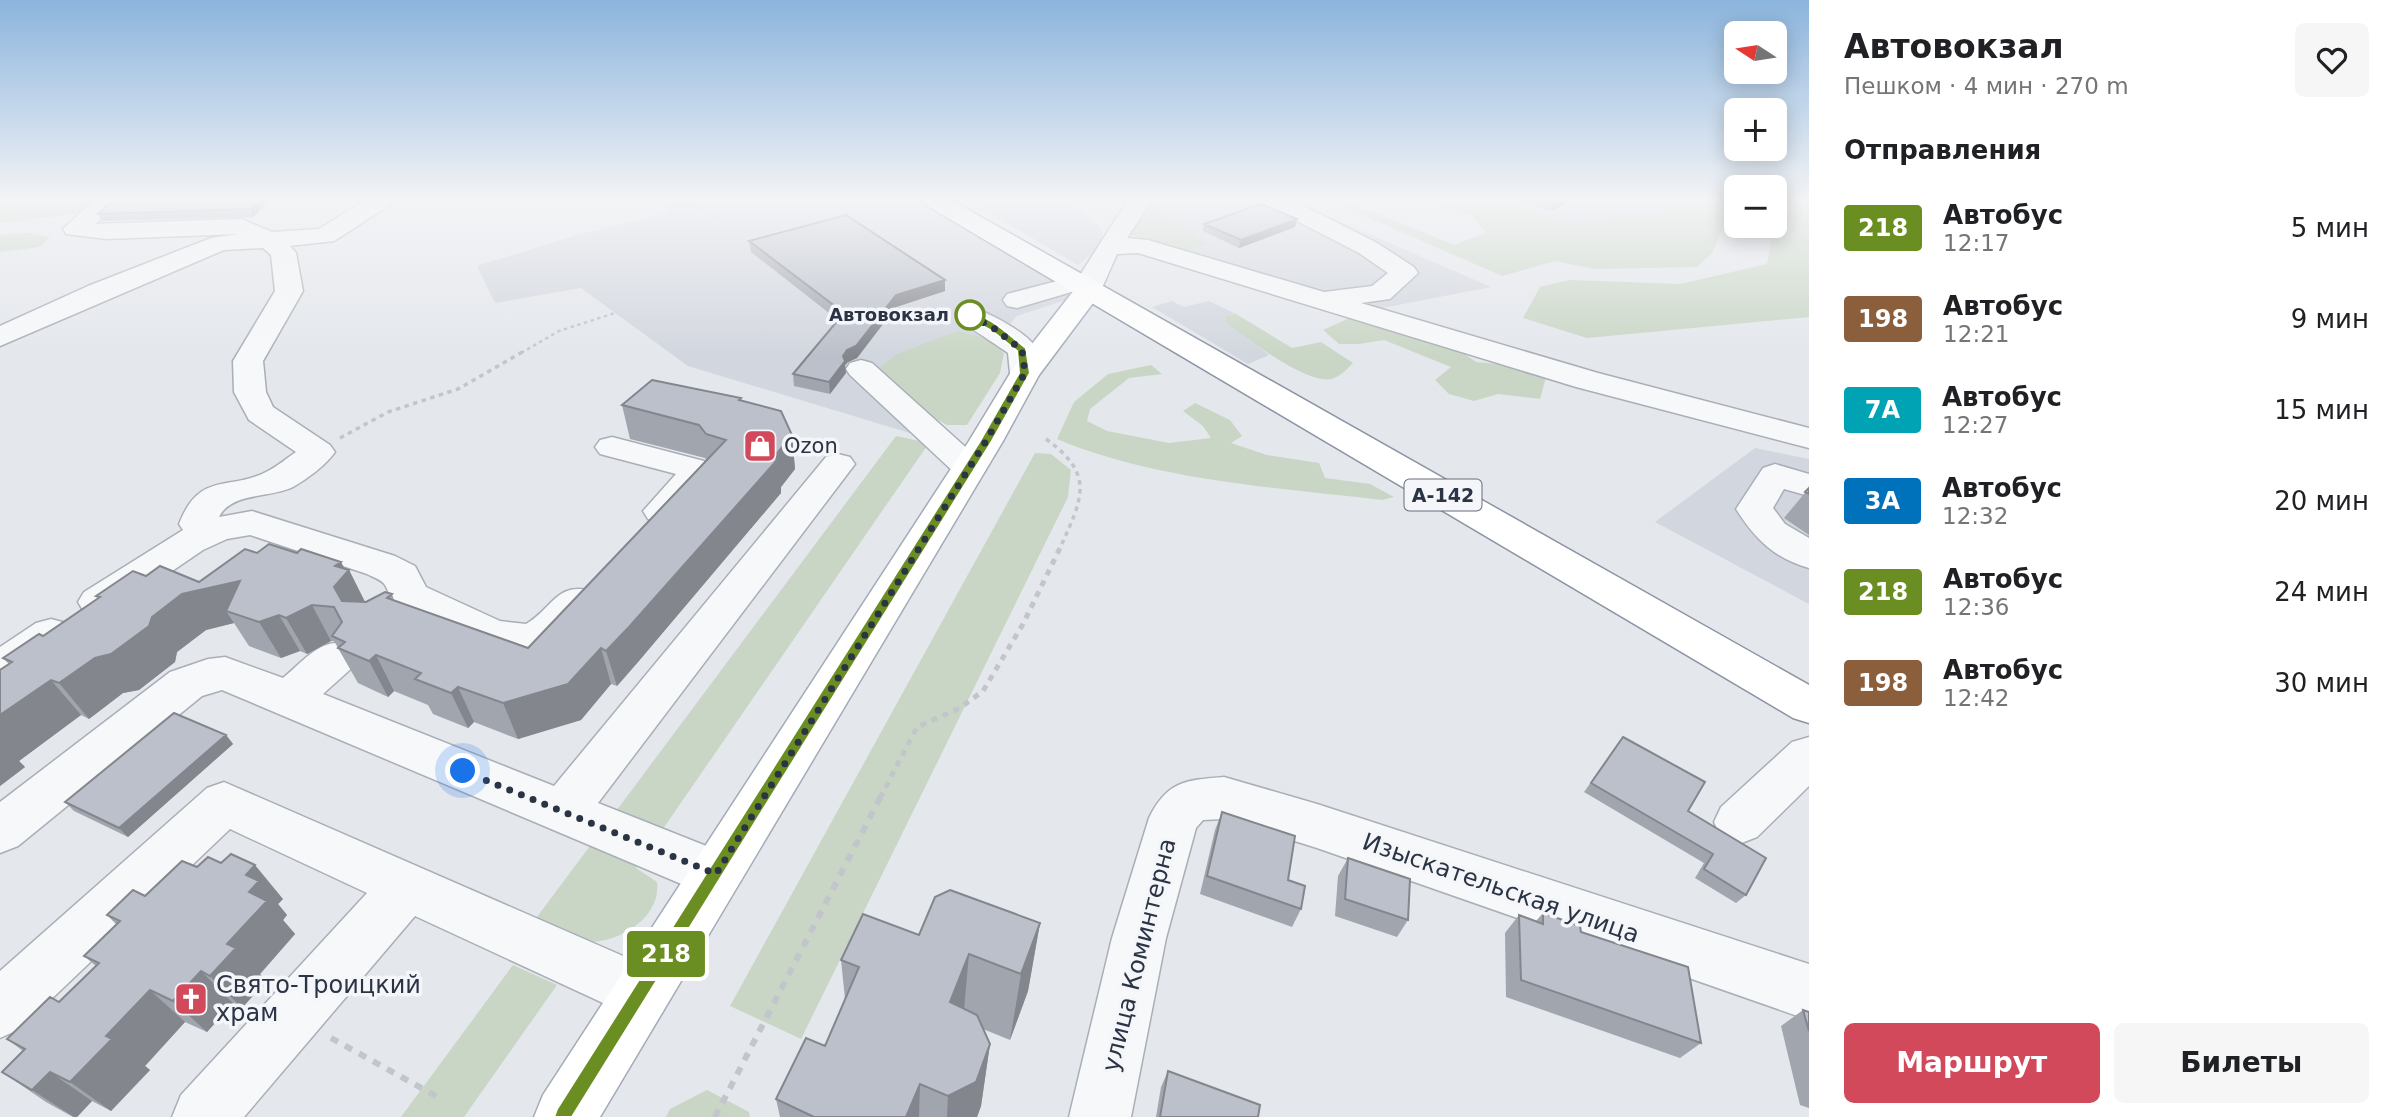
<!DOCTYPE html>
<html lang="ru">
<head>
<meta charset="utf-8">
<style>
	body { margin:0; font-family:"DejaVu Sans",sans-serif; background:#f6f6f6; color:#202124; height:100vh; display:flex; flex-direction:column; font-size:26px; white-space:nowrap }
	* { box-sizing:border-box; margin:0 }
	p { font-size:23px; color:#757577 }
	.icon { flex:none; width:38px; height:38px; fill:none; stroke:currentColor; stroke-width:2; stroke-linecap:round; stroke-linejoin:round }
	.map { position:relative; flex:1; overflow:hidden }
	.sheet { display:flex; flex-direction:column; background:#fff; width:595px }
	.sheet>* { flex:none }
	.badge { padding:0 14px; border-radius:5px; font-size:24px; line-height:46px }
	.needle { width:46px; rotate:282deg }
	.controls { position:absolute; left:1724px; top:21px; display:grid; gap:14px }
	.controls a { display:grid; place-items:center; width:63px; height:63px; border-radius:10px; background:#fff; box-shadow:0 4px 18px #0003; font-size:35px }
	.you { position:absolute; width:35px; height:35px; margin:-18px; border:5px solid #fff; border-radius:50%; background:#1a73e8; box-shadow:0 0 0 10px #1a73e833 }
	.map>.badge { position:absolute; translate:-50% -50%; box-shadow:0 0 0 4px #fff }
	h2 { padding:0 35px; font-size:26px; line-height:63px }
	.round { display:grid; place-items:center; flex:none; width:74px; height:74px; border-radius:10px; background:#f6f6f6 }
	.summary { display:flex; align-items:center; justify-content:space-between; height:119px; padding:0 35px }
	h1 { font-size:33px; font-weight:800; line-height:52px }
	.action { display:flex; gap:14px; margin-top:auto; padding:14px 35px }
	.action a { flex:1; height:80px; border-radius:10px; background:#d1495b; color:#fff; font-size:28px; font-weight:800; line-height:80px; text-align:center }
	.action a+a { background:#f6f6f6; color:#202124 }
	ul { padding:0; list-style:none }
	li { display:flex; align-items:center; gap:21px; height:91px; padding:0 35px }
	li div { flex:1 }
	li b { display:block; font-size:26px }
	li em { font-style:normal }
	li .badge { min-width:77px; font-weight:700; text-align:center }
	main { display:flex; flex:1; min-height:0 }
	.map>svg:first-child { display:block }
	.built { fill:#d2d6de }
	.green { fill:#c9d6c5 }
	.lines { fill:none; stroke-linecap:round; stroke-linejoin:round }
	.minor-casing { stroke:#a9aeb7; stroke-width:3 }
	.major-casing { stroke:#a3abb8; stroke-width:3 }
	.highway-casing { stroke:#8b94a3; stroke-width:3 }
	.path-far3 { stroke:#c2c5cb; stroke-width:2.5; stroke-dasharray:3.5 3.5; stroke-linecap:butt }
	.path-far2 { stroke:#c2c5cb; stroke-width:3.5; stroke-dasharray:4.5 4.5; stroke-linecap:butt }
	.path-far1 { stroke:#c2c5cb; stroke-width:5; stroke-dasharray:6 6; stroke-linecap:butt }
	.path { stroke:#c2c5cb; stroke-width:6; stroke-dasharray:8 8; stroke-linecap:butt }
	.minor { fill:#f7f8fa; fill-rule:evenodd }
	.major { fill:#fff; fill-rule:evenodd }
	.highway { fill:#fff; fill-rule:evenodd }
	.wall { fill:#a1a5ae }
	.shaded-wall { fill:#83868d }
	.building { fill:#bbc0ca; stroke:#83868d; stroke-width:2 }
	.line { fill:#6b8e23; stroke:#fff; stroke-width:2 }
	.walk { stroke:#2b3445; stroke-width:7; stroke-dasharray:0 12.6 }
	.stop-dot { fill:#fff; stroke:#6b8e23; stroke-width:3.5 }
	.labels { text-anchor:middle; stroke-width:7; stroke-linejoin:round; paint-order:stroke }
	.far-stop-label { font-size:18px; font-weight:bold; fill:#2b3445; stroke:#f4f6f9; text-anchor:end }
	.shield { fill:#f4f6f9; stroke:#676e7b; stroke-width:2 }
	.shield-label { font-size:19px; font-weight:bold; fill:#2b3445 }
	.poi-label { font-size:21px; fill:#2b3445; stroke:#f4f6f9; text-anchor:start }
	.near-street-label { font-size:24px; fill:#2b3445; stroke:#f4f6f9 }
	.near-poi-label { font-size:24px; fill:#2b3445; stroke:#f4f6f9; text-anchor:start }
</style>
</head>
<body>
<main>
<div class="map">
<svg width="1809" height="1117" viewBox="0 0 1809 1117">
	<rect width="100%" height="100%" fill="#e4e7ec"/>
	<path class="built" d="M 655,200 L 918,200 L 1078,296 L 1017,316 L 913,434 L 688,366 L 581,288 L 495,303 L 477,266 L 581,234 L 670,213 Z
		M 1066,200 L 1102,229 L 1103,245 L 1078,265 L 969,201 Z
		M 1136,200 L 1291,200 L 1491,287 L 1372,310 L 1182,252 L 1207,244 Z
		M 1500,200 L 1736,200 L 1736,202 L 1570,225 Z
		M 1172,301 L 1184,307 L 1209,301 L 1236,314 L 1225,316 L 1226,323 L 1269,355 L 1248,364 L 1152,307 Z
		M 1755,448 L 1809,459 L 1809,604 L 1655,522 Z"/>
	<path class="green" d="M 0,200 L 97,200 L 97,203 L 76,214 L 0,223 Z
		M 1328,200 L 1345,200 L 1454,245 L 1486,233 L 1471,215 L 1402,200 L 1500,200 L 1570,225 L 1736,202 L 1736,226 L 1721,232 L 1713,252 L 1697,267 L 1595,269 L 1555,261 L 1502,276 Z
		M 1775,200 L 1809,200 L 1809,317 L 1587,338 L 1523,318 L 1540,287 L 1569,280 L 1680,284 L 1767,264 L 1774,226 Z
		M 1146,204 L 1208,244 L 1182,252 L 1129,234 Z
		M 28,233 L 50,237 L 40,247 L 0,252 L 0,235 Z
		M 1236,314 L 1292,348 L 1321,342 L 1353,363 C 1347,369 1340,377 1331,379 C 1306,384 1246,338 1226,323 L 1225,316 Z
		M 1354,316 L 1453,346 L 1476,362 L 1520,366 L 1546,377 L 1540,399 L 1498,394 L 1474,401 L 1449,394 L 1435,380 L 1451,367 L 1384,340 L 1359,344 L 1339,344 L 1323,330 Z
		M 958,331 L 991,340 L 1004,353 L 1000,373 L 967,425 L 947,425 L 932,417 L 880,373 L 880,367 L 897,354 Z
		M 1151,365 L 1162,374 L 1129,378 L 1090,409 L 1087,421 L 1107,431 L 1169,443 L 1211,438 L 1203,426 L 1183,411 L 1195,403 L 1230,420 L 1242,436 L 1231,443 L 1267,455 L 1319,463 L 1325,478 L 1370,484 L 1394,497 L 1382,500 C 1278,488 1153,480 1057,439 L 1074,402 L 1108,374 Z
		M 896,436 L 929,443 L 636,868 L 657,882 C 662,920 612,948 577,941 C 561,938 546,930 531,925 Z
		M 1035,453 L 1051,454 L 1071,470 L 1068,497 L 801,1039 L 730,1006 Z
		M 513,965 L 557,985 L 464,1117 L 401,1117 Z
		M 707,1090 L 749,1112 L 750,1117 L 666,1117 L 670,1109 Z"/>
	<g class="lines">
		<defs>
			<path id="minor" d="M 94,200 L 128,200 L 124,205 L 114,207 L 95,224 L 241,219 L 272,232 L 319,229 L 366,200 L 394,200 L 390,205 L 334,241 L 290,246 L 296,253 L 303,291 L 263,361 L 266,392 L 273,407 L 330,445 L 335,452 C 326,465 307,479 293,487 C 272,498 231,492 219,517 L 252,511 L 395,556 L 415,566 L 426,587 L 500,621 L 526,624 C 552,609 557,581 591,591 L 597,601 C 560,663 522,662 461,638 C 440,630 417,620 398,608 C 390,602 390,593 385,585 C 382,580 373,577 367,574 L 250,535 L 227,539 L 203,550 L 112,612 L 98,616 L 84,612 L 78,602 L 84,592 L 183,530 L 179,524 C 200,470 229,492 268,471 C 278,466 287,458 296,452 L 249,420 L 234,392 L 233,361 L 275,291 L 271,255 L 263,248 L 224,250 L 0,346 L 0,326 L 88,286 L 211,238 L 239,234 L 106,239 L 66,234 L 63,229 Z
				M 1128,200 L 1152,200 L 1127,238 L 1148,240 L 1324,292 L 1372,286 L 1388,273 L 1359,253 L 1266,205 L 1262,200 L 1292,200 L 1377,243 L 1414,267 L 1418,273 L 1390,299 L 1361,303 L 1598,373 L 1809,428 L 1809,448 L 1576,387 L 1138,253 L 1117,254 L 1098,297 L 1088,299 L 1078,297 L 1075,291 L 1017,308 L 1007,306 L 1003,300 L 1007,294 L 1080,275 Z
				M 970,307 C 986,311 1031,334 1037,350 C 1039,357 1039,366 1040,373 L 1036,379 L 1025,382 L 1014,379 L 1010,373 L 1008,353 C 995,343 963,325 956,315 L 960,309 Z
				M 861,360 L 872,363 L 981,461 L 986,468 L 981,475 L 969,478 L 957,475 L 850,375 L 846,369 L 850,363 Z
				M 612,437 L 704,461 L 713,474 L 674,519 L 661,523 L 648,519 L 643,511 L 676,474 L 600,454 L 595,447 L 600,440 Z
				M 838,454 L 850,457 L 855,464 L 598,803 L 734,857 L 742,874 L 734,891 L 716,898 L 698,891 L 222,690 L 202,696 L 18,846 L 0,853 L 0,802 L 170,672 L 208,659 L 225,657 L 283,678 C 306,659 322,635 353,645 L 359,656 L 353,667 L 323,694 L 554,786 L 826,457 Z
				M 1775,464 L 1809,474 L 1809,496 L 1784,489 L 1773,508 L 1785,524 L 1809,538 L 1809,568 C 1774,558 1755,539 1736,509 L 1763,468 Z
				M 51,619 L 66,623 L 72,634 C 59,656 24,677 0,684 L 0,647 L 36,623 Z
				M 1809,737 L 1809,786 L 1757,837 L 1739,844 L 1721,837 L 1714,822 L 1721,807 L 1792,742 Z
				M 1224,777 L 1317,804 L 1809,964 L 1809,1020 L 1317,848 L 1224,819 L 1203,820 L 1196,828 L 1166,938 L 1131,1117 L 1069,1117 L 1112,938 L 1149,818 C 1167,781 1186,780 1224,777 Z
				M 224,782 L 662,973 L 671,993 L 662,1013 L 642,1021 L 415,916 L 244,1117 L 172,1117 L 181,1095 L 367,893 L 230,829 L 20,1029 L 0,1038 L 0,971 L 207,788 Z"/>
			<path id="major" d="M 1088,283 L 1098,285 L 1102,291 L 1039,375 L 1003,441 L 600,1117 L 534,1117 L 543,1095 L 969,441 L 1014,367 L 1078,285 Z"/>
			<path id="highway" d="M 922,200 L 951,200 L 1809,685 L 1809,723 L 1793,718 L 926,205 Z"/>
		</defs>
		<use href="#minor" class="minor-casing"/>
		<use href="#major" class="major-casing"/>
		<use href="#highway" class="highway-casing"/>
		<path class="path-far3" d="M 674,200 L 707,211 L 714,219
			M 521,353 L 559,331 L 615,313"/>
		<path class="path-far2" d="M 789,436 L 821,445
			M 340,438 L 388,412 L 458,389 L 524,351
			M 1046,439 C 1096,475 1082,499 1060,548"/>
		<path class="path-far1" d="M 880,798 L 917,727 L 960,708 L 983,691 L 1023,624 L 1061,546"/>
		<path class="path" d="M 331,1038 L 443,1100
			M 715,1117 L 881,796"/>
		<use href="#minor" class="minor"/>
		<use href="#major" class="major"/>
		<use href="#highway" class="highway"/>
	</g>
	<path class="wall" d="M 269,200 L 253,217 L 102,221 L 98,214 Z
		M 1518,200 L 1572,200 L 1551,211 Z
		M 1297,219 L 1295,227 L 1239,248 L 1203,231 L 1204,224 Z
		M 749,241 L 945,291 L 896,307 L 857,358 L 848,362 L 845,365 L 846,373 L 830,394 L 794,386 L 793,374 L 838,320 L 751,252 Z
		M 741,401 L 792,435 L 795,469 L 781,487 L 781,493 L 638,662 L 617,686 L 611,684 L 581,720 L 518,739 L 474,722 L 468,728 L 433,714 L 428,705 L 394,691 L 388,697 L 358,683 L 334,641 L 331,641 L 307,654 L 300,651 L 281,658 L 249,646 L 234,623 L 206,630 L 177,652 L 175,662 L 139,690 L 123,693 L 89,719 L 81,715 L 19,761 L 25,767 L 0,786 L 9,664 L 3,658 L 43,636 L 98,599 L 96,596 L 146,576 L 199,582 L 257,553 L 349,570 L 365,602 L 392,594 L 394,600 L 528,648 L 706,460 L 705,458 L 630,439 L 622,405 Z
		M 1809,488 L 1809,535 L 1784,518 Z
		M 226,735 L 233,744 L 128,837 L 74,811 L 65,802 Z
		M 1623,737 L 1688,811 L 1746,895 L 1736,903 L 1695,878 L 1704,863 L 1584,792 Z
		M 1222,812 L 1288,880 L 1301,909 L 1292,927 L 1200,894 L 1215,830 Z
		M 1348,858 L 1408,920 L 1397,937 L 1335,916 L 1338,876 Z
		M 197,867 L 283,899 L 278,904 L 287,915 L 283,920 L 295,934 L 260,974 L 266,981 L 242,1008 L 233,1003 L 207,1032 L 185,1022 L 145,1066 L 150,1070 L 111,1111 L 92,1101 L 77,1117 L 73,1117 L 46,1102 L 2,1072 L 23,1051 L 7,1039 L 59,1002 L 96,966 L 84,956 L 117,925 L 107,915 L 145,896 Z
		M 1543,913 L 1581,932 L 1701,1043 L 1680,1058 L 1506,997 L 1505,933 L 1519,915 L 1536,921 Z
		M 1040,923 L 1028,991 L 1010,1040 L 983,1029 L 990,1044 L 981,1106 L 977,1117 L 780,1117 L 776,1099 L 825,1046 L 845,999 L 841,960 L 919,935 Z
		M 1803,1010 L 1809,1012 L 1809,1108 L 1800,1105 L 1781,1026 Z
		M 1168,1071 L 1258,1117 L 1156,1117 L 1161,1087 Z"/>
	<path class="shaded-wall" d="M 258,200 L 269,200 L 253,217 L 250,209 Z
		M 1561,200 L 1572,200 L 1551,211 L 1554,203 Z
		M 1297,219 L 1295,227 L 1239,248 L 1241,240 Z
		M 945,280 L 945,291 L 896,307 L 857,358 L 848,362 L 845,365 L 846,373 L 830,394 L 829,382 L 843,356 L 896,295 Z
		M 792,435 L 795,469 L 781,487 L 781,493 L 638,662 L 617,686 L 606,651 Z
		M 341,562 L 347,573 L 349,570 L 367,606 L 353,623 L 334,587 L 335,566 Z
		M 240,581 L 226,611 L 234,623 L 206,630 L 177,652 L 175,662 L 139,690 L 123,693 L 89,719 L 59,683 L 182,594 Z
		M 312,605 L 331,641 L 307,654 L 286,618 Z
		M 279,615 L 300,651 L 281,658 L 259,622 Z
		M 601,648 L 611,684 L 581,720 L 518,739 L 503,703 Z
		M 376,655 L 394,691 L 388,697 L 369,661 Z
		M 51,680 L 81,715 L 19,761 L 25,767 L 0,786 L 0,715 Z
		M 458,687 L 474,722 L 468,728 L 451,693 Z
		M 226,735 L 233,744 L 128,837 L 119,828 Z
		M 255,865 L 283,899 L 278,904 L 287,915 L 283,920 L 295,934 L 260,974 L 266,981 L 242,1008 L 210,976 L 227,944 L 249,892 L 246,875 Z
		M 1040,923 L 1028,991 L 1010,1040 L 1021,974 Z
		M 969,954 L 963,1021 L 950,1002 Z
		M 201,971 L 233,1003 L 207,1032 L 173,1001 Z
		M 150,990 L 185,1022 L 145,1066 L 150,1070 L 111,1111 L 70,1082 L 106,1036 Z
		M 990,1044 L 981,1106 L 977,1117 L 947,1117 L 948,1096 Z
		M 50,1072 L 92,1101 L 77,1117 L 74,1117 L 32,1090 Z
		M 920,1084 L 919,1117 L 906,1117 Z"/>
	<path class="building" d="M 119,200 L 258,200 L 250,209 L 98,214 L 111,202 Z
		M 1544,200 L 1561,200 L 1554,203 Z
		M 1261,204 L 1297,219 L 1241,240 L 1204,224 Z
		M 846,215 L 945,280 L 896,295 L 856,346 L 847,350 L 843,356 L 845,361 L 829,382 L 793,374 L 844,313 L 749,241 Z
		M 652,380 L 741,398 L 739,400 L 781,411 L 792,435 L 773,458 L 778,459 L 629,627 L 606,651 L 601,648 L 568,684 L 503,703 L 458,687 L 451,693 L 415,679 L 421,673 L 376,655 L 369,661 L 338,648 L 345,642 L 332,636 L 342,622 L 334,607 L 312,605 L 286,618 L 279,615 L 259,622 L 226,611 L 240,581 L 182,594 L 152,617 L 149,626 L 111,654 L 95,658 L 59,683 L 51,680 L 0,715 L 0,670 L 12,662 L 3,658 L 39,634 L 43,636 L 100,597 L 96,596 L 133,571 L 146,576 L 160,566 L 199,582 L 245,549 L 257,553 L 269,544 L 297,553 L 301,549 L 341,562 L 335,566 L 349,570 L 334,587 L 342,601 L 366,602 L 385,592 L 392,594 L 387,598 L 528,648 L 726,440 L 706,434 L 699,425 L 622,405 Z
		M 1809,488 L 1809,494 L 1805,492 Z
		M 174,713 L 226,735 L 119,828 L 65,802 Z
		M 1623,737 L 1705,782 L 1688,811 L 1766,858 L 1746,895 L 1704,869 L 1713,854 L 1591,783 Z
		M 1222,812 L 1295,836 L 1288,880 L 1305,886 L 1301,909 L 1207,876 Z
		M 231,854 L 255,865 L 246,875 L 259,881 L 249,892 L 267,901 L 227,944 L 236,948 L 210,976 L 201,971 L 173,1001 L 150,990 L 106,1036 L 112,1039 L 70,1082 L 50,1072 L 32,1090 L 2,1072 L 25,1049 L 7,1039 L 50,997 L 59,1002 L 99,963 L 84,956 L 120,921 L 107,915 L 133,890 L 145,896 L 182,861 L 197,867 L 208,857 L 221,863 Z
		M 1348,858 L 1410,879 L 1408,920 L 1345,899 Z
		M 950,890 L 1040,923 L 1021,974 L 969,954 L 950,1002 L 977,1015 L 990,1044 L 976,1082 L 948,1096 L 920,1084 L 906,1117 L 814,1117 L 776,1099 L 806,1038 L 825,1046 L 859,967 L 841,960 L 863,914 L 919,935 L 935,897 Z
		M 1543,913 L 1580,926 L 1581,932 L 1688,967 L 1701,1043 L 1521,980 L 1519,915 L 1543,924 Z
		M 1803,1010 L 1809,1012 L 1809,1031 Z
		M 1168,1071 L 1260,1105 L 1258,1117 L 1160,1117 Z"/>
	<linearGradient id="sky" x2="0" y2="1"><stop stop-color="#8bb4dd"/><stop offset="0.56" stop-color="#f3f4f6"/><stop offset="1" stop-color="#f3f4f6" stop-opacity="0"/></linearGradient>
	<rect width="1809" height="356" fill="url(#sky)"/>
	<path class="line" d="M 966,313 C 987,312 1010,336 1026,348 L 1030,373 L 992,441 L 572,1117 L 554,1117 L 557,1109 L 980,441 L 1019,373 L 1017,351 L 992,331 L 966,317 Z"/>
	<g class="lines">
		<path class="walk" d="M 463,771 L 716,874 L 986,441 L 1025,373 L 1022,350 L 995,329 L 970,315"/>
	</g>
	<defs>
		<symbol id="shop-square" viewBox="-11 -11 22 22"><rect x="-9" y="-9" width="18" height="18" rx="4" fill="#d1495b" stroke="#f4f6f9"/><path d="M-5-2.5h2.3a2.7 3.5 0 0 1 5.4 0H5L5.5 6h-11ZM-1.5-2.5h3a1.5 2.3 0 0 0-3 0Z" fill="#fff"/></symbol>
		<symbol id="church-square" viewBox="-11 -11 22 22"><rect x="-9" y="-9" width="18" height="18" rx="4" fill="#d1495b" stroke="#f4f6f9"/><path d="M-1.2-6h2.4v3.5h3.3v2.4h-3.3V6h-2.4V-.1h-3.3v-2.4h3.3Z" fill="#fff"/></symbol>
	</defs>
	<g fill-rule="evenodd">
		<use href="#shop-square" x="741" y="427" width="38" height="38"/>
		<use href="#church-square" x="172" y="980" width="38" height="38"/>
	</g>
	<circle class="stop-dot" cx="970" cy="315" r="14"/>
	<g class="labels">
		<g class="far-stop-label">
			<text x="949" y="321">Автовокзал</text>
		</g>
		<rect class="shield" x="1404.5" y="479.5" width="77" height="31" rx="5"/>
		<g class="shield-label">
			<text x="1443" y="502">А-142</text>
		</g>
		<g class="poi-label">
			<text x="784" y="453">Ozon</text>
		</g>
		<g class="near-street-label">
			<text transform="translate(1501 888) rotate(19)" y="8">Изыскательская улица</text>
			<text transform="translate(1139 955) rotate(-76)" y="8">улица Коминтерна</text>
		</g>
		<g class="near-poi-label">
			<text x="216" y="993">Свято-Троицкий<tspan x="216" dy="28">храм</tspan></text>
		</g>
	</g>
</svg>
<div class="controls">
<a><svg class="needle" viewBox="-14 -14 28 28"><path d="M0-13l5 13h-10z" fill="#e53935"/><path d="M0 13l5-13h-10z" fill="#757577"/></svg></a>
<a>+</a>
<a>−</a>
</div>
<div class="you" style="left:463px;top:771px"></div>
<b class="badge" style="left:666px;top:954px;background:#6b8e23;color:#fff">218</b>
</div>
<section class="sheet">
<div class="summary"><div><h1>Автовокзал</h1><p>Пешком · 4 мин · 270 m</p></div><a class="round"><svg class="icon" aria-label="heart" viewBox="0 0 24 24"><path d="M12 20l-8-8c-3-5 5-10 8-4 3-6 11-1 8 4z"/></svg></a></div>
<h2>Отправления</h2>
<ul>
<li><span class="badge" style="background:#6b8e23;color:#fff">218</span><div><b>Автобус</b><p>12:17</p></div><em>5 мин</em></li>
<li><span class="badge" style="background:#8b5e3c;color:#fff">198</span><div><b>Автобус</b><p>12:21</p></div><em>9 мин</em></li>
<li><span class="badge" style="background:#00a3b4;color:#fff">7А</span><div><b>Автобус</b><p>12:27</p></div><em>15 мин</em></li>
<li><span class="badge" style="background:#0072bc;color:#fff">3А</span><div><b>Автобус</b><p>12:32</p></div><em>20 мин</em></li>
<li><span class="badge" style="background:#6b8e23;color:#fff">218</span><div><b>Автобус</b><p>12:36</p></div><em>24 мин</em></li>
<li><span class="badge" style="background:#8b5e3c;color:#fff">198</span><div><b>Автобус</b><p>12:42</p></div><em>30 мин</em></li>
</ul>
<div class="action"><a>Маршрут</a><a>Билеты</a></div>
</section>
</main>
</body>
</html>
